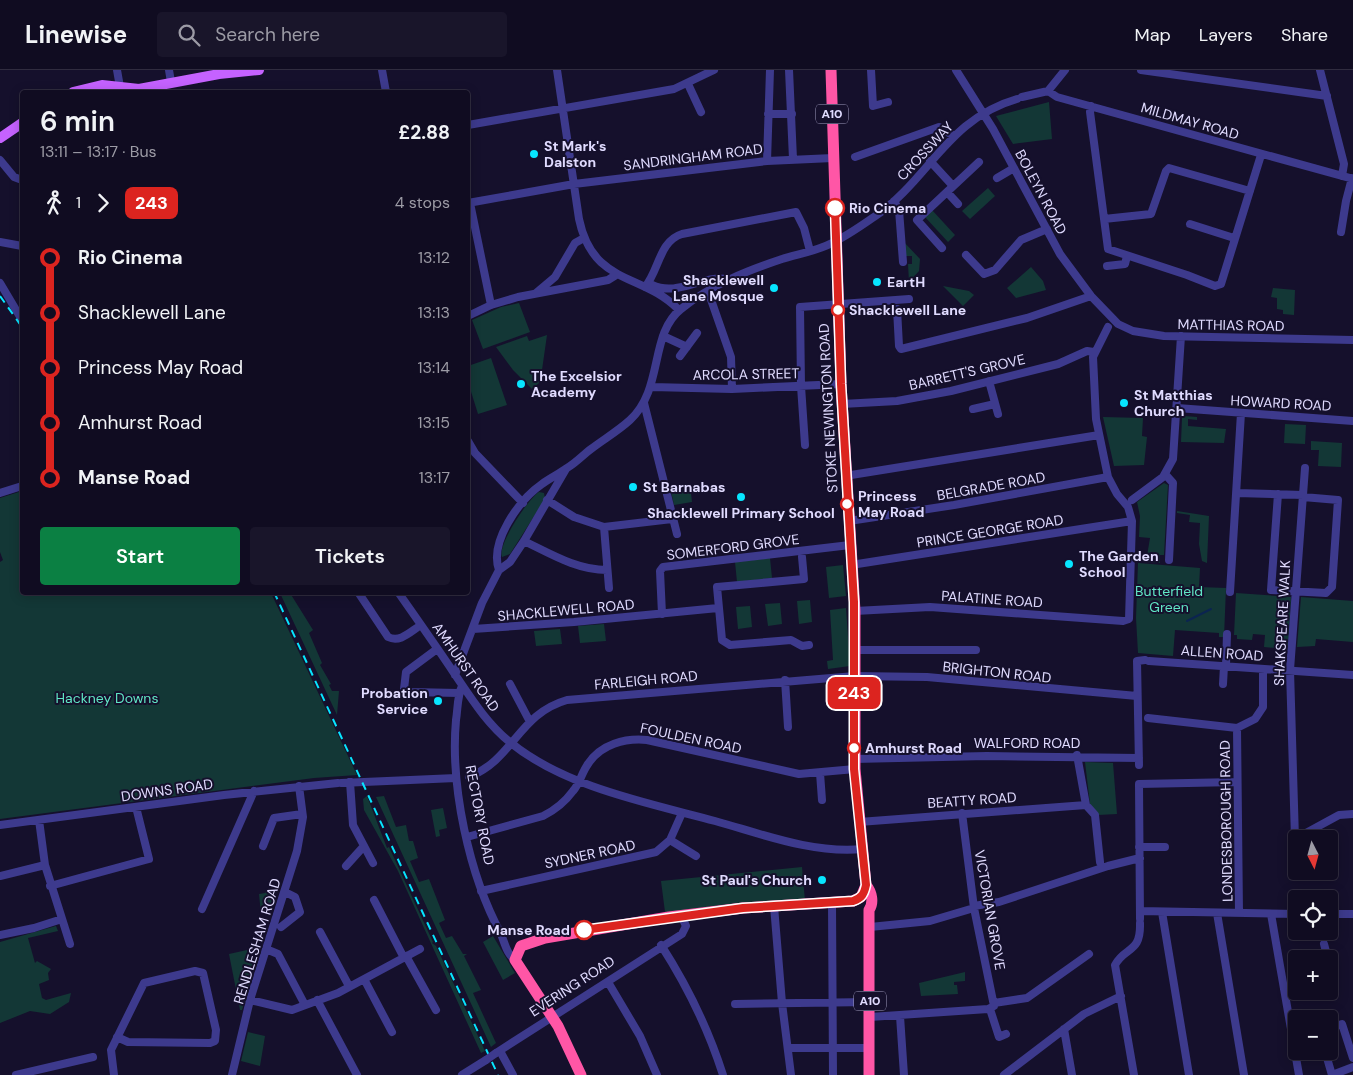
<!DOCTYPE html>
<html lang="en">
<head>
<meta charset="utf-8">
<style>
	body { margin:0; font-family:"DM Sans",sans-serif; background:#19152a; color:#f1f3f6; height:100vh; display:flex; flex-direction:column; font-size:19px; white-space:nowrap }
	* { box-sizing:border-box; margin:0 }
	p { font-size:16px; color:#9c9ba5 }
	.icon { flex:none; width:28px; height:28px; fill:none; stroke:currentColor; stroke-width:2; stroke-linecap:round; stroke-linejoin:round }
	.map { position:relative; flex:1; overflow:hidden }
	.side { position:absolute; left:20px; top:20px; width:450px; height:505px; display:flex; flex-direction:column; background:#100c21; border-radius:5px; box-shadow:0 2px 12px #0003,0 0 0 1px #302c3f }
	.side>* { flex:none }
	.badge { padding:0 10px; border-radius:8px; font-size:18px; line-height:32px }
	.needle { width:32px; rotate:174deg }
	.fabs { position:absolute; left:1288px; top:760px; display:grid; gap:10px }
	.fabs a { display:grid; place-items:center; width:50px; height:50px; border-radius:5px; background:#100c21; box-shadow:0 2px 12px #0003,0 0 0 1px #302c3f; font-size:25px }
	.map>.badge { position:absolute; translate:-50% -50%; box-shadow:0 0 0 2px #fff }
	.legs { display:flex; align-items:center; gap:8px; height:55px; padding:0 20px; font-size:16px }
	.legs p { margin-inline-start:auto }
	.headline { display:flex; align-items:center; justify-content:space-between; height:85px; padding:0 20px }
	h1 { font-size:28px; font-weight:600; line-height:38px }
	.cta { display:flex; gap:10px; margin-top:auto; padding:10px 20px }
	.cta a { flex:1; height:58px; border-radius:5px; background:#0b8043; color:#fff; font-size:20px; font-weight:600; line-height:58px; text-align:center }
	.cta a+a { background:#19152a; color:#f1f3f6 }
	ul { padding:0 20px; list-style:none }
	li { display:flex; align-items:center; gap:18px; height:55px; font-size:19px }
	li i { display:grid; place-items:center; width:8px; height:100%; margin:0 6px; background:currentColor }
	li i::after { content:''; width:12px; height:12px; margin:-6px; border:4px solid; border-radius:50%; background:#100c21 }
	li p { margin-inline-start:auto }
	li:first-child i { background:linear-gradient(#0000 50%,currentColor 0) }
	li:last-child i { background:linear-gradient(currentColor 50%,#0000 0) }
	header { display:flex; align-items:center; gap:30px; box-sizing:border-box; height:70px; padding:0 25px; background:#100c21; border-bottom:1px solid #302c3f }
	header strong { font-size:24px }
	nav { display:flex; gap:28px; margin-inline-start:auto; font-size:18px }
	.search { width:350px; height:45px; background:#19152a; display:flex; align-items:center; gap:12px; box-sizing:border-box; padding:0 18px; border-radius:5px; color:#9c9ba5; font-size:19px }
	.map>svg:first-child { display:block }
	.green { fill:#133736 }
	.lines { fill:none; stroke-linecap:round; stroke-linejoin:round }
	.stream { stroke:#0b2451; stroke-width:2 }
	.minor { stroke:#3d3a8d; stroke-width:8 }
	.major { stroke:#c562ff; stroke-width:10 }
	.highway { stroke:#ff56a6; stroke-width:11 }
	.rail { stroke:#07e5ff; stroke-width:2; stroke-dasharray:8 6; stroke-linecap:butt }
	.minor-bridge { stroke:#3d3a8d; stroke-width:8 }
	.line-1-casing { stroke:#fff; stroke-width:11 }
	.line-1 { stroke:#dc241f; stroke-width:8 }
	.poi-dot { fill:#07e5ff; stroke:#15102c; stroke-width:2 }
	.stop-1-dot { fill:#fff; stroke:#dc241f; stroke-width:2.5 }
	.labels { text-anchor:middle; stroke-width:4; stroke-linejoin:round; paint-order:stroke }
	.shield { fill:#15102c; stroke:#a39ec0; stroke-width:1 }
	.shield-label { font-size:12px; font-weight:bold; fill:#e0dbff }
	.street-label { font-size:14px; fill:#e0dbff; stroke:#15102c }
	.poi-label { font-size:14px; font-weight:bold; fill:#e0dbff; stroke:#15102c; text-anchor:start }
	.stop-label { font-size:14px; font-weight:bold; fill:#e0dbff; stroke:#15102c; text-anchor:start }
	.park-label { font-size:14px; fill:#61e6c5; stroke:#15102c }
</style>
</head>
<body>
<header>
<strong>Linewise</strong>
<div class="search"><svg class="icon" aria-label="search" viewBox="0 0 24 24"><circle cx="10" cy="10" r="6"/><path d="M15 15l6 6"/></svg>Search here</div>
<nav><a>Map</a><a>Layers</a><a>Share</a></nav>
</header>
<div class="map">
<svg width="1353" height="1005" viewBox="0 0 1353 1005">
	<rect width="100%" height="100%" fill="#15102c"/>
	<path class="green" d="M 1049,32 L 1052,69 L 1013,74 L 996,46 Z
		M 988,118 L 995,126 L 970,149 L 962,141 Z
		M 932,140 L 955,165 L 948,172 L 925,147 Z
		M 903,171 L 920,189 L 919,201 L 909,212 L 908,194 L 912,194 L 912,186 L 905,186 Z
		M 1031,197 L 1043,211 L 1046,220 L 1016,228 L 1007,218 Z
		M 943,216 L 969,221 L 974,225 L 963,236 Z
		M 1273,218 L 1295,220 L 1294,245 L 1283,244 L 1283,240 L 1277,239 L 1277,228 L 1271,227 Z
		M 519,233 L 530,262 L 483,279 L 472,250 L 501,237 Z
		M 547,265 L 541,307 L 539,313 L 532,319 L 513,300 L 496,277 L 527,266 L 529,271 Z
		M 491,288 L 507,335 L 478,344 L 468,312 L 468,296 Z
		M 1184,346 L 1197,347 L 1197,350 L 1188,349 L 1188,356 L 1226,359 L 1224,373 L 1181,372 L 1182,348 Z
		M 1103,347 L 1143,348 L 1142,366 L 1147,367 L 1144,395 L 1114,396 Z
		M 1285,354 L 1306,355 L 1305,374 L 1284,373 Z
		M 1311,371 L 1342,373 L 1341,397 L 1318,396 L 1319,380 L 1311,380 Z
		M 1164,413 L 1168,415 L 1164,485 L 1160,485 L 1160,493 L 1146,492 L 1150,468 L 1139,467 L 1140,446 L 1137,432 Z
		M 690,414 L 692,432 L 674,435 L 670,417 Z
		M 22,421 L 22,522 L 271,523 L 357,705 L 314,708 L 0,749 L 0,492 L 3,490 L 0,482 L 0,428 Z
		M 539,422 L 544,423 L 545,429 L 510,484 L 502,487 C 497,475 528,429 539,422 Z
		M 1177,441 L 1209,446 L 1207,493 L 1202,491 L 1199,474 L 1200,453 L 1189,452 L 1190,445 L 1177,443 Z
		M 770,488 L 772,508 L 737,512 L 735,492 Z
		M 1138,493 L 1200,498 L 1199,517 L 1226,518 L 1224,567 L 1219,567 L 1219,563 L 1175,560 L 1173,586 L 1138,583 L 1136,548 Z
		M 843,495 L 846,526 L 829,528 L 826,497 Z
		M 280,523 L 290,523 L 313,560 L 309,563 L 322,593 L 320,595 L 331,614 L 329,615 L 332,621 L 339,621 L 337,645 Z
		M 1236,523 L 1291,527 L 1288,579 L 1264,577 L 1265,565 L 1253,564 L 1252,570 L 1237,569 L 1237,565 L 1234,565 Z
		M 1301,527 L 1353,531 L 1353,572 L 1316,569 L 1315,576 L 1297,577 Z
		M 810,530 L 812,552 L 799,554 L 797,531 Z
		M 780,533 L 782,554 L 768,556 L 765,534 Z
		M 750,536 L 752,557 L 738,559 L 736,537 Z
		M 846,538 L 850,596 L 828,599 L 827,591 L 833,590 L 830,540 Z
		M 604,554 L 606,571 L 580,573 L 578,556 Z
		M 560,559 L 562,574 L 536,576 L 534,561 Z
		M 1085,692 L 1113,693 L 1117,744 L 1098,745 L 1090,734 Z
		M 367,726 L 387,778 L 389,777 L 433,872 L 432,873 L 436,876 L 485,981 L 481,983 L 398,801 L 364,740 L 363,729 Z
		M 384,726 L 396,757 L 406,755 L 409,771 L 413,771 L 418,788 L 410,791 L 419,812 L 429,809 L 445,850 L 439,853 L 446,868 L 452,866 L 463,884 L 467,884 L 464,886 L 481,920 L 473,923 L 496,973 L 491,977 L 376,727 Z
		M 443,738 L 447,758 L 439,760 L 440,766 L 436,767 L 431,740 Z
		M 802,797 L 805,831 L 665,842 L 661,811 Z
		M 267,819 L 276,822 L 269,844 L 261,844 L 259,824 L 265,823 Z
		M 56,856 L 58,861 L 28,868 L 35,893 L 37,891 L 51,899 L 48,903 L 49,910 L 39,914 L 42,928 L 46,930 L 71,923 L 69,932 L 50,944 L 30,941 L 0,953 L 0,872 Z
		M 493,866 L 515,903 L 503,910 L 483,872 Z
		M 260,877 L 242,940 L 240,940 L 229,884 Z
		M 965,902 L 965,911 L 954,912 L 954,915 L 957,915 L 958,924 L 921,926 L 919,913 Z
		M 248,962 L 265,966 L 260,996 L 241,991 Z"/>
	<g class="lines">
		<path class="stream" d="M 1187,551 L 1211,539"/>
		<path class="minor" d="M 117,0 L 120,17
			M 169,0 L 171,12
			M 382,0 L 386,22
			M 557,0 L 579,149 C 593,216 642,202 679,240
			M 789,0 L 793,89
			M 871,0 L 873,36 L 888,32
			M 956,0 L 993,59 L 1060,184 L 1091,226 L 1118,254 L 1133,261 L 1164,266 L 1353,270
			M 1141,0 L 1327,26
			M 1320,0 L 1344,94 L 1342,106
			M 688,14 L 701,42
			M 1048,21 L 1057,27 L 1353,109
			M 1022,27 L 1048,21 L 1065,0
			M 1091,36 L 1090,42 L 1108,179 L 1187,205 L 1215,216 L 1221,214 L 1261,85
			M 768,44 L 792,44
			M 468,55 L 674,19 L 714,0
			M 855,87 L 939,57 L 954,66
			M 0,90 L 14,107 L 22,110
			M 767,91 L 770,0
			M 930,91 L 953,116
			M 997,108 L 1014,98
			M 947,122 L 958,134
			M 894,131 L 899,140 L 903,192
			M 468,133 L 574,114 L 767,91 L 833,88
			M 470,133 L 491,235
			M 1104,149 L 1151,144 L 1166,101 L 1169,98 L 1250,121
			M 1190,154 L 1234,168
			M 1341,162 L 1346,131 L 1352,108
			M 0,172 L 22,176
			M 942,178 L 917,150 L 979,92
			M 966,185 L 984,204 L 995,200 L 1021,170 L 1047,159
			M 1107,196 L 1125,194 L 1127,186
			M 0,213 L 22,250
			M 652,215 C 678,227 701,205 727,209
			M 645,217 C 659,201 659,171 682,164 L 796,142 L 804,158 L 810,181
			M 708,221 L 731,287 L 732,319
			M 536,223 L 555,207 L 575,173 L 584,168
			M 897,239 L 899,276 L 901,279 L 1027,248 L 1091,226
			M 468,246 L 491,235 L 518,227 L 608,210 L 616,205
			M 663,266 L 687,277
			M 680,286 L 697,263
			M 989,311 L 998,344
			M 652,317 L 732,319 L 841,314
			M 644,333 L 677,464
			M 842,334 L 897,331 L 951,321 L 1058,294 L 1087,281 L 1094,282
			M 1177,338 L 1353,351
			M 973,339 L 995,334
			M 468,371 L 475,383 L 523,433
			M 805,375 L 801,316 L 800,237 L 909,229
			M 1305,398 L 1290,600 L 1295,769 L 1339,745 L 1353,744
			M 1165,404 L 1173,413 L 1169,490
			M 845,406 L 1099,365
			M 0,423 L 22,416
			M 1237,423 L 1303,425
			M 1278,424 L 1271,520 L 1326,523 L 1332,517 L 1338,430 L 1303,427
			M 547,430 L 574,447 L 604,457 L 672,449
			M 1132,430 L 1163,407 L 1173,389 L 1181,266
			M 849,451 L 954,435 L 1108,407
			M 604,457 L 609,518
			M 524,471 C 551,484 577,500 607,500
			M 802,487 L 804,509 L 717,517 L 722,570 L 730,575 L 791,570 L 802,576 L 809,575
			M 851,495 L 1132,451
			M 499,500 C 489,472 519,430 542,414 C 550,408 559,404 567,398 C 576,393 583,385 591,379 C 604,369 618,361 630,350 C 664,319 649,264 681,239 C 711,215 746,201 782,189 C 798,184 817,181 832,173 C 847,166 861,156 874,147 C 929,110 947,49 1017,29
			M 358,522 L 388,567 C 400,573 410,562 421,555
			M 398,522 C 417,549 436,576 454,603 C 471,628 487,654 511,673 C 565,717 648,733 715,751 C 762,764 813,784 863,779
			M 1230,522 L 1241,343
			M 855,541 L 930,537 L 1123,551 L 1129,549 L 1132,451 L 1128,437 L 1117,424 L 1108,407 L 1096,349 L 1093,287 L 1108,257
			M 662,544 L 660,501 L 663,497 L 850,475
			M 473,559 L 574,552 L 718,538
			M 437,579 L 406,602 L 404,619 L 410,622 L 459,623
			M 855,580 L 976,580
			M 1149,591 L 1353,605
			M 1226,596 L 1227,564
			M 455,605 L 482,533 L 499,500 L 510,492 L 524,471 L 566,399
			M 785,610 L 788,657
			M 510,614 L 529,650
			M 1223,614 L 1224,596
			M 462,616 C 457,627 458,638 456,650 C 450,716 469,805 501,864 C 505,874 507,884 515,890
			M 1148,648 L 1237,658 L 1255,649 L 1263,637 L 1263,599
			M 1237,658 L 1239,843
			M 1077,685 L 1086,735 L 1095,745 L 1100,792
			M 854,689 L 987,686 L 1139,688
			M 1139,695 L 1137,591 L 1145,590
			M 820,703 L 822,730
			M 469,707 C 514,689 518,644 567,630 L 855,606 L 927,607 L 1137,626
			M 350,712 L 353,755 L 373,793
			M 341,713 L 456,708
			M 39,750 L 45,795 L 70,874
			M 859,752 L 1086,735
			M 0,755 L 224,725 L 338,713
			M 467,767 L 543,746 C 555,740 565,732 573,721 C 580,713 582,702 588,694 C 601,674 625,668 647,670 L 799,704 L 855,699
			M 670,770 L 696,786
			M 263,776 L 274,748 L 302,744
			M 1139,777 L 1165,777
			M 346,796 L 364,776
			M 0,806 L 45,795
			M 50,816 L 149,789 L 136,737
			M 481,821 L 656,782 L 670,770 L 682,743
			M 374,830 L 404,888
			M 832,833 L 833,1005
			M 774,836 L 782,933 L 791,1005
			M 974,836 L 999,832 L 1108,796 L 1140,788
			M 202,839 L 254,721
			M 1140,841 L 1296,844
			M 1162,842 L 1189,1005
			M 1217,843 L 1244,1005
			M 1271,844 L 1299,1005
			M 1329,844 L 1353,844
			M 1140,849 L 1139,714 L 1237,712
			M 281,857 L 300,842 L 295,827 L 285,822
			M 870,857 L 930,851 L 974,838
			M 320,862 L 349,916
			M 0,865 L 34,858 L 62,849
			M 1324,874 L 1328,889
			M 661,875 C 688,917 708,958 723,1005
			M 266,879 L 278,884 L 305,935
			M 406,886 L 436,940
			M 1329,892 L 1334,910 L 1329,912
			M 364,909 L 392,962
			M 608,912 L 640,966 L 657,1005
			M 1284,919 L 1296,917
			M 250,930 L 292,940 L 338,923 L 420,879
			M 317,930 L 357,1005
			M 994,933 L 1027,928 L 1089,884
			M 735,934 L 870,932
			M 990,939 L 999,967 L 1006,964
			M 900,946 L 904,1005
			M 870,947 L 988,939 L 994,936 L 974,838 L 962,743
			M 1329,958 L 1342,954 L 1353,988
			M 1064,959 L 1072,1005
			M 788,978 L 870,978
			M 500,981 L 513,1005
			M 1325,981 L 1332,1005 L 1353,997
			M 496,983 L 682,864 L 686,856 L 681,845
			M 16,1005 L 93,987
			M 114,1005 L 111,980 L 144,913 L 195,901 L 203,903 L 216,960 L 215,971 L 210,973 L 128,972 L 117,967
			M 232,1005 L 250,930 L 297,781 L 303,747 L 299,716
			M 462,1005 L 486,990
			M 1004,1005 L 1084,944 L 1121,926
			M 1134,1005 L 1115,895 C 1125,876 1141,884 1140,853"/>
		<path class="major" d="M 73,22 L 102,15 L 139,19 L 219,4 L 259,0
			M 0,68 L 22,53"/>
		<path class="highway" d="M 831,0 L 841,314 L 855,541 L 855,699 L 866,815 C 872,822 874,833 869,840 L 869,1005
			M 581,1005 L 558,956 L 515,890 L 521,876 L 545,868 L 669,847 L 743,838 L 853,831 L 861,827 L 866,815"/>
		<path class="rail" d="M 0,226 L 22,257
			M 274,522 L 498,1005"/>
		<path class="minor-bridge" d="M 486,990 L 496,983"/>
	</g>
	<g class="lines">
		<defs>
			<path id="line-1" d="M 584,860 L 743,838 L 853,831 C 862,828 864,824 866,815 L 854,699 L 854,532 L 841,314 L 835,138"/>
		</defs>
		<use href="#line-1" class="line-1-casing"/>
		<use href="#line-1" class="line-1"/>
	</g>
	<g class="poi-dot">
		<circle cx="534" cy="84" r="5"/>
		<circle cx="877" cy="212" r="5"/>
		<circle cx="774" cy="218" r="5"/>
		<circle cx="521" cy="314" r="5"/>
		<circle cx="1124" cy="333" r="5"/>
		<circle cx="633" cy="417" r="5"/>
		<circle cx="741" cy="427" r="5"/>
		<circle cx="1069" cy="494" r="5"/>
		<circle cx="438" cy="631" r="5"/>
		<circle cx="822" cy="810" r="5"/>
	</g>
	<g class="stop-1-dot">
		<circle cx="835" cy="138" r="9"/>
		<circle cx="838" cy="240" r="6"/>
		<circle cx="847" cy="434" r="6"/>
		<circle cx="854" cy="678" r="6"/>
		<circle cx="584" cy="860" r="9"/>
	</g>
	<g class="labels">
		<g class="shield">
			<rect x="816" y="34.5" width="32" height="19" rx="4"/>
			<rect x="854" y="921.5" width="32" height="19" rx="4"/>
		</g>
		<g class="shield-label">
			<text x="832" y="48">A10</text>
			<text x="870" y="935">A10</text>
		</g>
		<g class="street-label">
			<text transform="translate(1190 51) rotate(16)" y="5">MILDMAY ROAD</text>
			<text transform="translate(925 81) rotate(-47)" y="5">CROSSWAY</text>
			<text transform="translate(693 87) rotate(-7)" y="5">SANDRINGHAM ROAD</text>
			<text transform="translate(1041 122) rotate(62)" y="5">BOLEYN ROAD</text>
			<text transform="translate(1231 255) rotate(1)" y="5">MATTHIAS ROAD</text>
			<text transform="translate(967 302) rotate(-13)" y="5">BARRETT'S GROVE</text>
			<text transform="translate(746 304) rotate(-1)" y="5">ARCOLA STREET</text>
			<text transform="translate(1281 333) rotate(3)" y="5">HOWARD ROAD</text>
			<text transform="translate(828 338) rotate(-93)" y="5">STOKE NEWINGTON ROAD</text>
			<text transform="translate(991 416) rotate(-10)" y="5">BELGRADE ROAD</text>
			<text transform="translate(990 461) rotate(-9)" y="5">PRINCE GEORGE ROAD</text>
			<text transform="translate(733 477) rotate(-7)" y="5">SOMERFORD GROVE</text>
			<text transform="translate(992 529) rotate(4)" y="5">PALATINE ROAD</text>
			<text transform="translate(566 540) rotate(-5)" y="5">SHACKLEWELL ROAD</text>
			<text transform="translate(1282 553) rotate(-87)" y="5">SHAKSPEARE WALK</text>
			<text transform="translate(1222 583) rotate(4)" y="5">ALLEN ROAD</text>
			<text transform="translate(466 597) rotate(55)" y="5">AMHURST ROAD</text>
			<text transform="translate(997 602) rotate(6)" y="5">BRIGHTON ROAD</text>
			<text transform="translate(646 610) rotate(-5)" y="5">FARLEIGH ROAD</text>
			<text transform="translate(691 668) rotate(12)" y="5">FOULDEN ROAD</text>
			<text x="1027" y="678">WALFORD ROAD</text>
			<text transform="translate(167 720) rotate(-8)" y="5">DOWNS ROAD</text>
			<text transform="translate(972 730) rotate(-4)" y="5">BEATTY ROAD</text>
			<text transform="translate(480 745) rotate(79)" y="5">RECTORY ROAD</text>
			<text transform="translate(1226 751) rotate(-91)" y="5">LONDESBOROUGH ROAD</text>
			<text transform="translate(590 784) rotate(-12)" y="5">SYDNER ROAD</text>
			<text transform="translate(990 840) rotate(80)" y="5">VICTORIAN GROVE</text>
			<text transform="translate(257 871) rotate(-73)" y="5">RENDLESHAM ROAD</text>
			<text transform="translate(572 916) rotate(-33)" y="5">EVERING ROAD</text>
		</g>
		<g class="poi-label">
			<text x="544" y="81">St Mark's<tspan x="544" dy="16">Dalston</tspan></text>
			<text x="764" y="215" text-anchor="end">Shacklewell<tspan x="764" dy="16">Lane Mosque</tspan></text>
			<text x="887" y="217">EartH</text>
			<text x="531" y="311">The Excelsior<tspan x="531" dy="16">Academy</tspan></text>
			<text x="1134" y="330">St Matthias<tspan x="1134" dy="16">Church</tspan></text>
			<text x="643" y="422">St Barnabas</text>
			<text x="741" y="448" text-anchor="middle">Shacklewell Primary School</text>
			<text x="1079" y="491">The Garden<tspan x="1079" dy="16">School</tspan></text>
			<text x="428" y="628" text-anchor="end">Probation<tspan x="428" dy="16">Service</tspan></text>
			<text x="812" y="815" text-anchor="end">St Paul's Church</text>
		</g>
		<g class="stop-label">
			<text x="849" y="143">Rio Cinema</text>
			<text x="849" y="245">Shacklewell Lane</text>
			<text x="858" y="431">Princess<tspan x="858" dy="16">May Road</tspan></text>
			<text x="865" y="683">Amhurst Road</text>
			<text x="570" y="865" text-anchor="end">Manse Road</text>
		</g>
		<g class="park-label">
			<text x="1169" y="526">Butterfield<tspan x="1169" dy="16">Green</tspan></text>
			<text x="107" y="633">Hackney Downs</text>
		</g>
	</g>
</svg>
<div class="fabs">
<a><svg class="needle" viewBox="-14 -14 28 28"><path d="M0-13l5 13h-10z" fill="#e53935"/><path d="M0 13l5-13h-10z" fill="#9c9ba5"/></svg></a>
<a><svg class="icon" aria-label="locate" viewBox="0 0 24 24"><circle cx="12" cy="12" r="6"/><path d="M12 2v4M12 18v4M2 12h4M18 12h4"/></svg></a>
<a>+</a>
<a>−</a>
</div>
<b class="badge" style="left:854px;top:623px;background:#dc241f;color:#fff">243</b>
<section class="side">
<div class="headline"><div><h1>6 min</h1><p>13:11 – 13:17 · Bus</p></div><b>£2.88</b></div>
<div class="legs"><svg class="icon" aria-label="walk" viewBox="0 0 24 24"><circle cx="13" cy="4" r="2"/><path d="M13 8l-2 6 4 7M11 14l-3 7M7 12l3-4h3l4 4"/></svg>1<svg class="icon" aria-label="forward" viewBox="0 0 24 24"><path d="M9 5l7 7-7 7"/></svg><b class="badge" style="background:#dc241f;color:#fff">243</b><p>4 stops</p></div>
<ul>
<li><i style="color:#dc241f"></i><b>Rio Cinema</b><p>13:12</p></li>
<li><i style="color:#dc241f"></i><span>Shacklewell Lane</span><p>13:13</p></li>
<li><i style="color:#dc241f"></i><span>Princess May Road</span><p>13:14</p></li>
<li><i style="color:#dc241f"></i><span>Amhurst Road</span><p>13:15</p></li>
<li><i style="color:#dc241f"></i><b>Manse Road</b><p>13:17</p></li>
</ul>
<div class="cta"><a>Start</a><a>Tickets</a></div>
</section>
</div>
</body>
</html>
